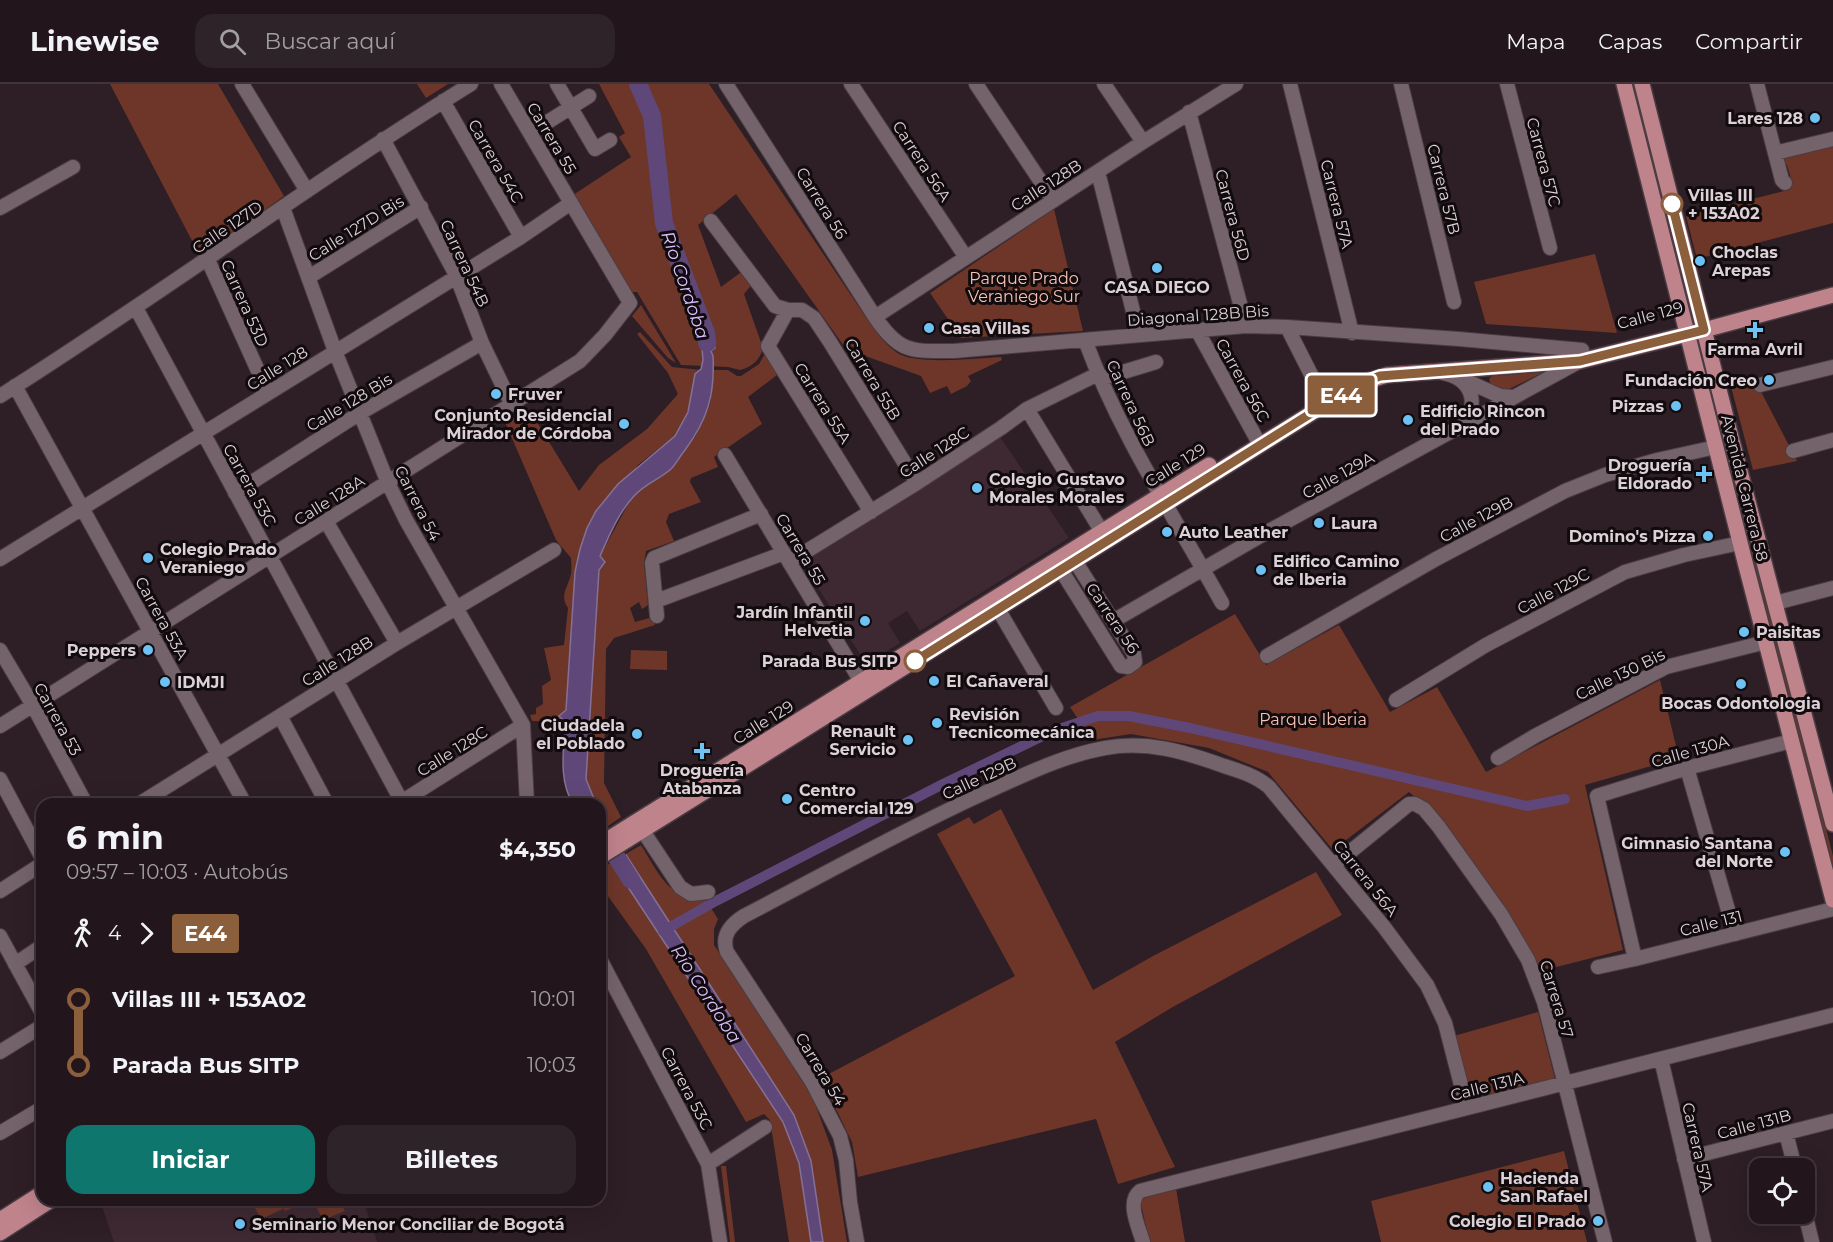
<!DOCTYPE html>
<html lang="es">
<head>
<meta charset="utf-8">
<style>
	body { margin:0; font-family:Montserrat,sans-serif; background:#2e2329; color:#f1f3f6; height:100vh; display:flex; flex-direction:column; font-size:22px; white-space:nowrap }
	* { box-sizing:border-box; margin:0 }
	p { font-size:20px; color:#a29fa3 }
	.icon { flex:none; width:33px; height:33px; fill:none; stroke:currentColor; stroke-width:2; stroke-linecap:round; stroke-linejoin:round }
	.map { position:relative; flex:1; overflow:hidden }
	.sheet { position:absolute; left:36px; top:714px; width:570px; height:408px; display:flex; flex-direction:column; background:#22161c; border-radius:18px; box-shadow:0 6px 24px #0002,0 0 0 2px #3f353b }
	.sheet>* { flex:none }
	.badge { padding:0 12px; border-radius:4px; font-size:21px; line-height:39px }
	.fabs { position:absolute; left:1749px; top:1074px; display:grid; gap:12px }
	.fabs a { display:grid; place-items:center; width:66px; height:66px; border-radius:12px; background:#22161c; box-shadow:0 6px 24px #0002,0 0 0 2px #3f353b; font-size:30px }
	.map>.badge { position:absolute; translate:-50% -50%; box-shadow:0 0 0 3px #fff }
	.legs { display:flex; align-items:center; gap:9px; height:66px; padding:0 30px; font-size:20px }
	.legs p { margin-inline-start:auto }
	.overview { display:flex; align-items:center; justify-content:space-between; height:102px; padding:0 30px }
	h1 { font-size:33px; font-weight:700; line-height:45px }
	.cta { display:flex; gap:12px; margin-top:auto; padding:12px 30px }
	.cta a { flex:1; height:69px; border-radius:18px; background:#0f766e; color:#fff; font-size:24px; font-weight:700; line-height:69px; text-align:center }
	.cta a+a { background:#2e2329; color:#f1f3f6 }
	ul { padding:0 30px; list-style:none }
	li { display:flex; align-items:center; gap:21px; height:66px; font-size:22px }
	li i { display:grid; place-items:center; width:9px; height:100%; margin:0 8px; background:currentColor }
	li i::after { content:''; width:15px; height:15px; margin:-8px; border:4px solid; border-radius:50%; background:#22161c }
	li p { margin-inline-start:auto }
	li:first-child i { background:linear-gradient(#0000 50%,currentColor 0) }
	li:last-child i { background:linear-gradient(currentColor 50%,#0000 0) }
	header { display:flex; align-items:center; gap:36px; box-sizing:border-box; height:84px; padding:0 30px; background:#22161c; border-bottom:2px solid #3f353b }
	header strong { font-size:28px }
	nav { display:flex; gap:33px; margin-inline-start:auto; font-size:21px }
	.search { width:420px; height:54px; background:#2e2329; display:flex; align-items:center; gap:15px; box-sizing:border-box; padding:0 21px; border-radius:18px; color:#a29fa3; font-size:22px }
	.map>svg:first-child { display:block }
	.built { fill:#3e2933 }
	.green { fill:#6d3629 }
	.water { fill:#5f4879; stroke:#847195; stroke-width:1.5 }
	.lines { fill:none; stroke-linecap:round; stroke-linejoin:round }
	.canal { stroke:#5f4879; stroke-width:10 }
	.river { stroke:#5f4879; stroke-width:18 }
	.minor-casing { stroke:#493c42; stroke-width:16 }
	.major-casing { stroke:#493c42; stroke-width:18 }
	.minor { stroke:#75636b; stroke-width:14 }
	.major { stroke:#bf838c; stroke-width:15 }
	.line-1-casing { stroke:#fff; stroke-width:14 }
	.line-1 { stroke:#8b5e3c; stroke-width:9 }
	.poi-dot { fill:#6ec2f3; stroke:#110b0e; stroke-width:2 }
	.stop-1-dot { fill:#fff; stroke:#8b5e3c; stroke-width:3 }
	.labels { text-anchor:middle; stroke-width:6; stroke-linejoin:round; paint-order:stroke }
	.poi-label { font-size:16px; font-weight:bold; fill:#dcd1d6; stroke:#110b0e; text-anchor:start }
	.street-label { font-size:16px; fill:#dcd1d6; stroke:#110b0e }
	.stop-label { font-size:16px; font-weight:bold; fill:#dcd1d6; stroke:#110b0e; text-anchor:start }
	.park-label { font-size:16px; fill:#f8c1b2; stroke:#110b0e }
	.water-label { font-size:18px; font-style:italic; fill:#dabffd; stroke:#110b0e }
</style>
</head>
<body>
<header>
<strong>Linewise</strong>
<div class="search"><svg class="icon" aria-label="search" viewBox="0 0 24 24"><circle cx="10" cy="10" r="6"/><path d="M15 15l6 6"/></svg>Buscar aquí</div>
<nav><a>Mapa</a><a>Capas</a><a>Compartir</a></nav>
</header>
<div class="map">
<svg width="1833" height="1158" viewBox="0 0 1833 1158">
	<rect width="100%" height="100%" fill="#2e1e25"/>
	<path class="built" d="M 1000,353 L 1069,454 L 920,547 L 907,527 L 888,539 L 900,559 L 866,580 L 802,478 Z
		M 118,1116 L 363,1116 L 377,1158 L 114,1158 L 102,1122 Z"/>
	<path class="green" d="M 110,0 L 218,0 L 284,112 L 200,172 Z
		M 417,0 L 448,0 L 426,14 Z
		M 599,0 L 709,0 L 863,229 C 873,242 882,258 896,268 C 916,282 976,274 1001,273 L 1002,276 L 968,292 L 971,297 L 967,302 L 951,310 L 947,302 L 930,309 L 921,292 L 846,265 L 736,110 L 698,141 L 721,203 L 744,186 L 754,198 L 744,210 L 763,264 C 760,276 752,283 740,286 L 728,283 L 681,281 L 637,208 L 631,208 L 573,111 L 631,73 L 619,53 L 625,49 Z
		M 1833,59 L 1833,139 L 1697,175 L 1686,132 L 1788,106 L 1792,98 L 1787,81 L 1783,80 L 1782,72 Z
		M 1054,125 L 1083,247 L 961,254 L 930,209 Z
		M 1595,170 L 1617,249 L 1486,240 L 1474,198 Z
		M 641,221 L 676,279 L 668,274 L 632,232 Z
		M 640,248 L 672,283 L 701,286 L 695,290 L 688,328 L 675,352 L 638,381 L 580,465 L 575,488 L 566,626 L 559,632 L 565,638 L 532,637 L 530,631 L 536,630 L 536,624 L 543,620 L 542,602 L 551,596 L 544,564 L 564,561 L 568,524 C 559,511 568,504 571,490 C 572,485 571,479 571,474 L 556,456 L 505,338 L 529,325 L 579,407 L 599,381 L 647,345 L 678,310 L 668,289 L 637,250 Z
		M 766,268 L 777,291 L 748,313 L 762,340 L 714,373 L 718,383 L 691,394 L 690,398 L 701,418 L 669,430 L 666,438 L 674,457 L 646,467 L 644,479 L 648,521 L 642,525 L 639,518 L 630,524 L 635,538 L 653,533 L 655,541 L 614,554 L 606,565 L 604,699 L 621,733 L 608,742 L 600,728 L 600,720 L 596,720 L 586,695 L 599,486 L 605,478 L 600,472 L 632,413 L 648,398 L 671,385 L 695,353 L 710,320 L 714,286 L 728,286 L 737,292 L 741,292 L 759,280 Z
		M 1552,284 L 1503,308 L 1491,301 L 1489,295 L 1493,291 Z
		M 1752,290 L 1797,377 L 1753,386 L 1729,295 Z
		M 1713,333 L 1735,389 L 1833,772 L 1833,806 Z
		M 1235,530 L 1266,581 L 1339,541 L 1390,628 L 1437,603 L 1486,688 L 1660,596 L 1679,674 L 1585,701 L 1623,866 L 1537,888 L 1430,726 L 1409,708 L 1333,766 L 1268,688 L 1209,664 L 1131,650 L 1092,656 L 1070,623 Z
		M 631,566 L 667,567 L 667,586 L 630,585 Z
		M 1001,725 L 1093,906 L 1153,872 L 1316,788 L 1342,831 L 1171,924 L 1115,958 L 1175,1083 L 1118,1100 L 1096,1035 L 858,1093 L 852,1058 L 821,994 L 1015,892 L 937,750 L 969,733 L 974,740 Z
		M 641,761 C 658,788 669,817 706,816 L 718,835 L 714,845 L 714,861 L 809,1003 L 832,1066 L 847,1158 L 789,1158 L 770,1036 L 764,1030 L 746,1038 L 646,865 L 600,801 L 600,785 Z
		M 1538,928 L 1555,995 L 1471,1015 L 1454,952 Z
		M 1564,1067 L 1587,1158 L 1381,1158 L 1371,1117 Z
		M 721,1082 L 726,1082 L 735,1158 L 730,1158 Z
		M 1176,1104 L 1185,1158 L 1149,1158 L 1140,1115 Z
		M 251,1116 L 278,1116 L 283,1125 L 261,1135 Z
		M 279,1116 L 306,1116 L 306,1118 L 285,1127 Z
		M 313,1116 L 339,1116 L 345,1127 L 323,1136 Z"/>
	<path class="water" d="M 702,230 L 705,230 L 706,245 L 710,248 L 715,264 L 711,267 L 713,272 C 715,310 708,335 685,366 C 680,372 676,380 671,385 C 660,395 646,399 634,412 C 619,428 609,452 600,472 L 605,478 L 599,486 L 586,695 L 596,720 L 573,720 C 558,695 564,666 565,638 L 559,632 L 566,626 L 575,488 L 580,465 L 587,444 L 596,427 L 618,400 L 675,352 L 688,328 L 695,290 L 701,285 L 703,276 L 702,265 L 705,260 L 705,251 L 699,246 L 703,234 Z
		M 626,771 L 794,1031 L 811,1077 L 823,1158 L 811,1158 L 799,1079 L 783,1038 L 612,779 Z"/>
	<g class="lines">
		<path class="canal" d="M 663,847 L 716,817 L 943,700 L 1053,647 L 1098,632 L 1129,632 L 1190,644 L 1527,722 L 1565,715"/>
		<path class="river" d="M 638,0 L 652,32 L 664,139 L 706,249 L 707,259
			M 600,747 L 631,796"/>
		<defs>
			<path id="minor" d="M 242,0 L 307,107
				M 557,0 L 595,65 L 610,56
				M 726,0 L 875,233 C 900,270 912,267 954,267 L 1246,242 L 1287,243 L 1459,255 L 1582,266
				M 851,0 L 965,172
				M 976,0 L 1053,116
				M 1104,0 L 1143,58
				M 1290,0 L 1352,249
				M 1401,0 L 1454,218
				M 1507,0 L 1550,164
				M 1757,0 L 1782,96 L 1785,99
				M 443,17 L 521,153
				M 1189,28 L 1246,242
				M 530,49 L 589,12
				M 383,55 L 456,191 L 482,259 L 511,319
				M 1775,69 L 1833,55
				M 1098,88 L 1139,251
				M 0,124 L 73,83
				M 283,124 L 335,267 L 388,399 L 406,436 L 523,641 L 527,720
				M 711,137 L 775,222 L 788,226 L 802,226 L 814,234 L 830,258 L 917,399
				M 208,176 L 268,309
				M 309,193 L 421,123
				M 136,224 L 403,720
				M 788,226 L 768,262 L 871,428
				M 875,233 L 1143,58 L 1236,0
				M 1287,243 L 1326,320
				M 1197,246 L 1260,361
				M 1085,256 C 1119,349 1174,432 1222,519
				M 1443,289 C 1470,294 1482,319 1461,340
				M 1100,295 L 1156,278
				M 1462,295 L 1500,312 L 1514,313
				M 1760,301 L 1833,283
				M 15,302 L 245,720
				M 0,312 C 160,211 311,99 471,0
				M 1027,325 L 1102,448
				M 1793,367 L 1833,356
				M 725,371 L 866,606
				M 235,409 L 360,329 L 482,259
				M 326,437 L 397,559
				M 0,475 L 521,153 L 571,119
				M 789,478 L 917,399 L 1001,344 L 1027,325 L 1098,290
				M 1061,486 L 1121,582 L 1128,583 L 1135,578 L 1134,570 L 1075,477
				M 656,517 L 784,469
				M 1775,519 L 1833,504
				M 998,525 L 1056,624
				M 657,532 L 652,479 L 654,474 L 761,430
				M 1113,537 L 1269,447 L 1580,277
				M 0,566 L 32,620 L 86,720
				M 1267,572 L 1436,475 L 1565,407 L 1605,391 L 1657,376 L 1716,363
				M 1396,616 L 1486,561 L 1625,488 L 1684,471 L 1740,459
				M 280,632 L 327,720
				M 0,642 L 580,277 L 605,251 L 630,219 L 501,0
				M 1498,674 L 1535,652 L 1666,583 L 1766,558
				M 1687,684 L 1735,850
				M 0,695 L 42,774
				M 139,720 L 397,559 L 554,466
				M 398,720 L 523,641
				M 637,738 L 680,803 L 691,810 L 708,808
				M 1334,781 L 1409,720 L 1415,720 L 1424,725 L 1439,743 L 1501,830 L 1528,876 L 1544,918 L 1605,1158
				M 0,807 L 42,780
				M 0,852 L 42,929
				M 600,875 L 708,1080 L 720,1158
				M 1635,875 L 1597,712 L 1687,684 L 1792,657
				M 15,880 L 42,862
				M 1598,883 L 1635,875 L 1833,825
				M 0,968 L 42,942
				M 1661,975 L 1704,1158
				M 0,1049 L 42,1024
				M 1786,1049 L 1795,1084
				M 1684,1075 L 1833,1037
				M 708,1080 L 765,1043
				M 1804,1125 L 1812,1158
				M 857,1158 L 850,1118 L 846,1076 L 840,1052 L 812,998 L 727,868 C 721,852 730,841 744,832 C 823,791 901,747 982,710 C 1022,692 1061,672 1105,664 C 1147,656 1185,668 1224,682 C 1240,687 1256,692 1269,703 L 1384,843 L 1427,901 L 1445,939 L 1467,1024
				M 1143,1158 C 1139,1144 1126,1118 1140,1107 L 1833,931"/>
			<path id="major" d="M 1624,0 L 1746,482 L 1833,816
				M 1642,0 L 1731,353 L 1833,740
				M 600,760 L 1209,381
				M 600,773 L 1326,320 L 1364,298 L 1387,291 L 1580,277 L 1704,246 L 1833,211
				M 0,1136 L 42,1109
				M 0,1149 L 51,1116"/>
		</defs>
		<use href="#minor" class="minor-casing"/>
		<use href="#major" class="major-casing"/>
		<use href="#minor" class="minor"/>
		<use href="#major" class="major"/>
	</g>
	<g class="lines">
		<defs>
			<path id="line-1" d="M 915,577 L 1326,320 L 1364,298 L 1380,292 L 1580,277 L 1704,246 L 1672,120"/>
		</defs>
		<use href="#line-1" class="line-1-casing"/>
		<use href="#line-1" class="line-1"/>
	</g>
	<g class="poi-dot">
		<circle cx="1815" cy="34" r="6"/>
		<circle cx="1700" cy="177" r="6"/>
		<circle cx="1157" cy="184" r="6"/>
		<circle cx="929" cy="244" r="6"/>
		<path d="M1752 237h6v6h6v6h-6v6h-6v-6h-6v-6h6z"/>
		<circle cx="1769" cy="296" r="6"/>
		<circle cx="496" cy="310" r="6"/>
		<circle cx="1676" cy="322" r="6"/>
		<circle cx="1408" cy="336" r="6"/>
		<circle cx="624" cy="340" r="6"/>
		<path d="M1701 381h6v6h6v6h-6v6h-6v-6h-6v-6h6z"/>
		<circle cx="977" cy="404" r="6"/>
		<circle cx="1319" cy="439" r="6"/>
		<circle cx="1167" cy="448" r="6"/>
		<circle cx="1708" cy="452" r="6"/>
		<circle cx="148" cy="474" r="6"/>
		<circle cx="1261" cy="486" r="6"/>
		<circle cx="865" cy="537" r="6"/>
		<circle cx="1744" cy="548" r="6"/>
		<circle cx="148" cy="566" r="6"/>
		<circle cx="934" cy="597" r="6"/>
		<circle cx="165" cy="598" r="6"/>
		<circle cx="1741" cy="600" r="6"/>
		<circle cx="937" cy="639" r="6"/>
		<circle cx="637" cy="650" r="6"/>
		<circle cx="908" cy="656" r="6"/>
		<path d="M699 658h6v6h6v6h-6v6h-6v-6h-6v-6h6z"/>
		<circle cx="787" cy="715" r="6"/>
		<circle cx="1785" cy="768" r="6"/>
		<circle cx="1488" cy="1103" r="6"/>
		<circle cx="1598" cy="1137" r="6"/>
		<circle cx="240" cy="1140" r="6"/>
	</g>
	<g class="stop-1-dot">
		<circle cx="1672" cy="120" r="10"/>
		<circle cx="915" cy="577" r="10"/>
	</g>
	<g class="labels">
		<g class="poi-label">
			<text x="1803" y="40" text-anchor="end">Lares 128</text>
			<text x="1712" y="174">Choclas<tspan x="1712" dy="18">Arepas</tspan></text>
			<text x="1157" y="209" text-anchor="middle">CASA DIEGO</text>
			<text x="941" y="250">Casa Villas</text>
			<text x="1755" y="271" text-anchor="middle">Farma Avril</text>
			<text x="1757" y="302" text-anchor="end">Fundación Creo</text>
			<text x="508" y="316">Fruver</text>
			<text x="1664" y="328" text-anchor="end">Pizzas</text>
			<text x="1420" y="333">Edificio Rincon<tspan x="1420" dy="18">del Prado</tspan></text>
			<text x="612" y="337" text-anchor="end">Conjunto Residencial<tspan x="612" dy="18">Mirador de Córdoba</tspan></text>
			<text x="1692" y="387" text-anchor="end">Droguería<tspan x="1692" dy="18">Eldorado</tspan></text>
			<text x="989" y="401">Colegio Gustavo<tspan x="989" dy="18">Morales Morales</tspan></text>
			<text x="1331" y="445">Laura</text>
			<text x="1179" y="454">Auto Leather</text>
			<text x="1696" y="458" text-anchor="end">Domino's Pizza</text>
			<text x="160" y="471">Colegio Prado<tspan x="160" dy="18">Veraniego</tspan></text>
			<text x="1273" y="483">Edifico Camino<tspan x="1273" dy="18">de Iberia</tspan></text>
			<text x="853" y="534" text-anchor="end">Jardín Infantil<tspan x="853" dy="18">Helvetia</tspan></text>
			<text x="1756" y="554">Paisitas</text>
			<text x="136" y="572" text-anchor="end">Peppers</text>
			<text x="946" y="603">El Cañaveral</text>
			<text x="177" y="604">IDMJI</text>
			<text x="1741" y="625" text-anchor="middle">Bocas Odontologia</text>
			<text x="949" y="636">Revisión<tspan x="949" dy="18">Tecnicomecánica</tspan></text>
			<text x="625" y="647" text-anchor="end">Ciudadela<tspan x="625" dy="18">el Poblado</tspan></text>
			<text x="896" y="653" text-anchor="end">Renault<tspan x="896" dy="18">Servicio</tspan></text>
			<text x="702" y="692" text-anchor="middle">Droguería<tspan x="702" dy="18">Atabanza</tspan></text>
			<text x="799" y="712">Centro<tspan x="799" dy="18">Comercial 129</tspan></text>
			<text x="1773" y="765" text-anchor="end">Gimnasio Santana<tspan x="1773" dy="18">del Norte</tspan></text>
			<text x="1500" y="1100">Hacienda<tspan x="1500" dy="18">San Rafael</tspan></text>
			<text x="1586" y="1143" text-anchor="end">Colegio El Prado</text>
			<text x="252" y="1146">Seminario Menor Conciliar de Bogotá</text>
		</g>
		<g class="street-label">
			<text transform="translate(552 54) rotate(59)" y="6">Carrera 55</text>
			<text transform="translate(496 77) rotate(60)" y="6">Carrera 54C</text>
			<text transform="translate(922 77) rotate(57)" y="6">Carrera 56A</text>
			<text transform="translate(1544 78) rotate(75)" y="6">Carrera 57C</text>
			<text transform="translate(1046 101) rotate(-33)" y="6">Calle 128B</text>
			<text transform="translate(1444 105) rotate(76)" y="6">Carrera 57B</text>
			<text transform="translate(822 119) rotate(58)" y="6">Carrera 56</text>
			<text transform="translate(1337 120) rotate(76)" y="6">Carrera 57A</text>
			<text transform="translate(1233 131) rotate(75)" y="6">Carrera 56D</text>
			<text transform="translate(227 143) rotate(-34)" y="6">Calle 127D</text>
			<text transform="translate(356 144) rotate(-32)" y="6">Calle 127D Bis</text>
			<text transform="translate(465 179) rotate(65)" y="6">Carrera 54B</text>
			<text transform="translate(245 219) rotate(66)" y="6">Carrera 53D</text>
			<text transform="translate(1198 231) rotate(-4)" y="6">Diagonal 128B Bis</text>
			<text transform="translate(1650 231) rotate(-15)" y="6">Calle 129</text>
			<text transform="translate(277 284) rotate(-32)" y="6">Calle 128</text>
			<text transform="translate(873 295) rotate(59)" y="6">Carrera 55B</text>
			<text transform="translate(1243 296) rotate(61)" y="6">Carrera 56C</text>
			<text transform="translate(349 318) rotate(-31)" y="6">Calle 128 Bis</text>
			<text transform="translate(823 319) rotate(58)" y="6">Carrera 55A</text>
			<text transform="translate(1131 319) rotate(65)" y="6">Carrera 56B</text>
			<text transform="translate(934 368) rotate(-33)" y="6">Calle 128C</text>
			<text transform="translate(1175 381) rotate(-32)" y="6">Calle 129</text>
			<text transform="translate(1338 391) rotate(-29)" y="6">Calle 129A</text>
			<text transform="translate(250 401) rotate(61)" y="6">Carrera 53C</text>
			<text transform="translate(1745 404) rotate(76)" y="6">Avenida Carrera 58</text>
			<text transform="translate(329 416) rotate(-32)" y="6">Calle 128A</text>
			<text transform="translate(418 419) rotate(63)" y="6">Carrera 54</text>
			<text transform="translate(1476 435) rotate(-28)" y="6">Calle 129B</text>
			<text transform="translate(801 465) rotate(59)" y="6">Carrera 55</text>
			<text transform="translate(1553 507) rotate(-28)" y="6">Calle 129C</text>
			<text transform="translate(162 534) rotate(61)" y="6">Carrera 53A</text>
			<text transform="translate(1113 534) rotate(56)" y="6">Carrera 56</text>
			<text transform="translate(337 577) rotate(-32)" y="6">Calle 128B</text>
			<text transform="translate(1620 590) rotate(-26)" y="6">Calle 130 Bis</text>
			<text transform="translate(58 635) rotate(61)" y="6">Carrera 53</text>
			<text transform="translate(763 638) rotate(-32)" y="6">Calle 129</text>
			<text transform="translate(452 667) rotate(-32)" y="6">Calle 128C</text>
			<text transform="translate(1690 667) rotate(-16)" y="6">Calle 130A</text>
			<text transform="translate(979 694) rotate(-25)" y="6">Calle 129B</text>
			<text transform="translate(1366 794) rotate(51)" y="6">Carrera 56A</text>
			<text transform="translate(1711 839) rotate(-14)" y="6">Calle 131</text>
			<text transform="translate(1557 915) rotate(73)" y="6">Carrera 57</text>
			<text transform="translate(821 985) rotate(59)" y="6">Carrera 54</text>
			<text transform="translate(1487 1002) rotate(-14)" y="6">Calle 131A</text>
			<text transform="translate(687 1004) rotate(62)" y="6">Carrera 53C</text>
			<text transform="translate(1754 1040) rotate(-15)" y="6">Calle 131B</text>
			<text transform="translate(1698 1063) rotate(77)" y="6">Carrera 57A</text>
		</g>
		<g class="stop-label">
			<text x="1688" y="117">Villas III<tspan x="1688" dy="18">+ 153A02</tspan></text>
			<text x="898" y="583" text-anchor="end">Parada Bus SITP</text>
		</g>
		<g class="park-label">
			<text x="1024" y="200">Parque Prado<tspan x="1024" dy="18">Veraniego Sur</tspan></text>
			<text x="1313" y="641">Parque Iberia</text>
		</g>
		<g class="water-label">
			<text transform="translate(685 201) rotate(71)" y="6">Río Cordoba</text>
			<text transform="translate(706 910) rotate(57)" y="6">Río Cordoba</text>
		</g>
	</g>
</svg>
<div class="fabs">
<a><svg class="icon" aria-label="locate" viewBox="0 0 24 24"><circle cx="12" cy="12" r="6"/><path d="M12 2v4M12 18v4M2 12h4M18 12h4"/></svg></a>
</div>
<b class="badge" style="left:1341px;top:311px;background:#8b5e3c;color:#fff">E44</b>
<section class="sheet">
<div class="overview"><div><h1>6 min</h1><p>09:57 – 10:03 · Autobús</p></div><b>$4,350</b></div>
<div class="legs"><svg class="icon" aria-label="walk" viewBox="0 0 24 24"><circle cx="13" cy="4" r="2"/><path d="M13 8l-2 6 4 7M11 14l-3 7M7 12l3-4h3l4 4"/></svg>4<svg class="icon" aria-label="forward" viewBox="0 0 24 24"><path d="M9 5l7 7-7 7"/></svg><b class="badge" style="background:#8b5e3c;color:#fff">E44</b></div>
<ul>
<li><i style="color:#8b5e3c"></i><b>Villas III + 153A02</b><p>10:01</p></li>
<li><i style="color:#8b5e3c"></i><b>Parada Bus SITP</b><p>10:03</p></li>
</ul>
<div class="cta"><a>Iniciar</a><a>Billetes</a></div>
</section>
</div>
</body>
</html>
